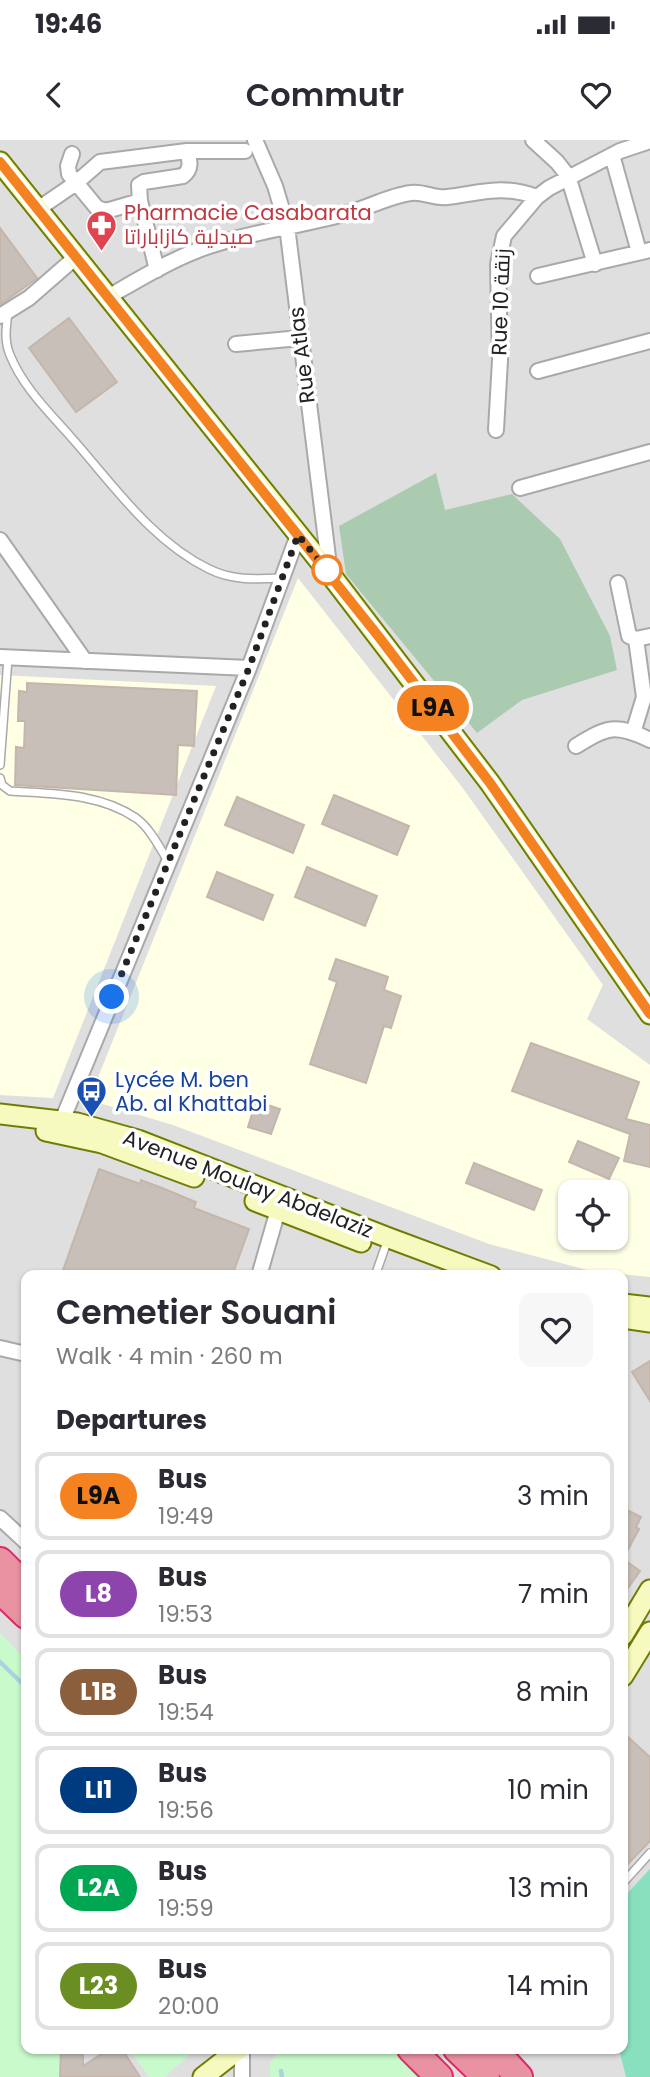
<!DOCTYPE html>
<html lang="en">
<head>
<meta charset="utf-8">
<style>
	body { margin:0; font-family:Poppins,Cairo,sans-serif; background:#f7f7f7; color:#2b2b33; height:100vh; display:flex; flex-direction:column; font-size:26px; white-space:nowrap }
	* { box-sizing:border-box; margin:0 }
	p { font-size:23px; color:#7c7c81 }
	.icon { flex:none; width:38px; height:38px; fill:none; stroke:currentColor; stroke-width:2; stroke-linecap:round; stroke-linejoin:round }
	.map { position:relative; flex:1; overflow:hidden }
	.details { position:absolute; left:21px; top:1130px; width:607px; height:784px; display:flex; flex-direction:column; background:#fff; border-radius:14px; box-shadow:0 2px 5px #0004 }
	.details>* { flex:none }
	.badge { padding:0 14px; border-radius:23px; font-size:24px; line-height:46px }
	.tools { position:absolute; left:558px; top:1040px; display:grid; gap:14px }
	.tools a { display:grid; place-items:center; width:70px; height:70px; border-radius:14px; background:#fff; box-shadow:0 2px 5px #0004; font-size:35px }
	.you { position:absolute; width:35px; height:35px; margin:-18px; border:5px solid #fff; border-radius:50%; background:#1a73e8; box-shadow:0 0 0 10px #1a73e833 }
	.map>.badge { position:absolute; translate:-50% -50%; box-shadow:0 0 0 4px #fff }
	h2 { padding:0 35px; font-size:26px; line-height:63px }
	.round { display:grid; place-items:center; flex:none; width:74px; height:74px; border-radius:14px; background:#f7f7f7 }
	.summary { display:flex; align-items:center; justify-content:space-between; height:119px; padding:0 35px }
	h1 { font-size:33px; font-weight:600; line-height:52px }
	ul { padding:0; list-style:none }
	li { display:flex; align-items:center; gap:21px; height:88px; margin:0 14px 10px; padding:0 21px; border:4px solid #e1e1e2; border-radius:14px }
	li div { flex:1 }
	li b { display:block; font-size:26px }
	li em { font-style:normal }
	li .badge { min-width:77px; font-weight:700; text-align:center }
	.status { display:flex; justify-content:space-between; align-items:center; height:49px; padding:0 35px; background:#fff; direction:ltr }
	.status svg { height:19px; fill:currentColor }
	header { display:flex; justify-content:space-between; align-items:center; height:91px; padding:0 35px; background:#fff; font-size:32px; font-weight:600 }
	.map>svg:first-child { display:block }
	.residential { fill:#e0dfdf; fill-rule:evenodd }
	.education { fill:#ffffe5; fill-rule:evenodd }
	.cemetery { fill:#aacbaf }
	.park { fill:#c8facc }
	.pitch { fill:#88e0be }
	.lines { fill:none; stroke-linecap:round; stroke-linejoin:round }
	.stream { stroke:#aad3df; stroke-width:4.5 }
	.building { fill:#c7bfb8; stroke:#c4b6ab; stroke-width:2 }
	.lane-casing { stroke:#a9a9a9; stroke-width:10 }
	.street-casing { stroke:#a9a9a9; stroke-width:18 }
	.secondary-casing { stroke:#707d05; stroke-width:23 }
	.highway-casing { stroke:#dc2a67; stroke-width:30 }
	.lane { stroke:#fff; stroke-width:7 }
	.street { stroke:#fff; stroke-width:14 }
	.secondary { stroke:#f7fabf; stroke-width:19 }
	.highway { stroke:#e892a2; stroke-width:26 }
	.line-casing { stroke:#fff; stroke-width:16 }
	.line { stroke:#f58220; stroke-width:10 }
	.walk { stroke:#222; stroke-width:7; stroke-dasharray:0 12.6 }
	.stop-dot { fill:#fff; stroke:#f58220; stroke-width:3.5 }
	.labels { text-anchor:middle; stroke-width:7; stroke-linejoin:round; paint-order:stroke }
	.health-label { font-size:21px; fill:#be3a42; stroke:#fff; text-anchor:start }
	.street-label { font-size:21px; fill:#222; stroke:#fff }
	.transit-label { font-size:21px; fill:#164399; stroke:#fff; text-anchor:start }
</style>
</head>
<body>
<div class="status"><b>19:46</b><svg viewBox="0 0 49 12"><path d="M0 12V9h3v3zM5 12V6h3v6zM10 12V3h3v9zM15 12V0h3v12zM26 1h20v11H26zM47 4h2v5h-2z"/></svg></div>
<header><svg class="icon" aria-label="back" viewBox="0 0 24 24"><path d="M15 5l-7 7 7 7"/></svg>Commutr<svg class="icon" aria-label="heart" viewBox="0 0 24 24"><path d="M12 20l-8-8c-3-5 5-10 8-4 3-6 11-1 8 4z"/></svg></header>
<div class="map">
<svg width="650" height="1937" viewBox="0 0 650 1937">
	<rect width="100%" height="100%" fill="#f2efe9"/>
	<path class="residential" d="M 0,0 L 650,0 L 650,1937 L 0,1937 ZM 570,1052 L 616,1052 L 616,1097 L 570,1097 ZM 26,1136 L 623,1136 L 623,1909 L 26,1909 Z"/>
	<path class="education" d="M 298,438 L 462,647 L 603,845 L 587,879 L 650,925 L 650,1137 L 591,1131 L 489,1104 L 173,985 L 89,960 ZM 570,1052 L 616,1052 L 616,1097 L 570,1097 Z
		M 0,535 L 216,546 L 53,958 L 0,955 Z"/>
	<path class="cemetery" d="M 436,333 L 445,370 L 512,354 L 560,399 L 610,496 L 617,530 L 522,560 L 477,593 L 346,434 L 339,386 Z"/>
	<path class="park" d="M 0,1493 L 26,1520 L 26,1909 L 63,1909 L 60,1937 L 0,1937 Z
		M 129,1909 L 195,1909 L 165,1937 L 149,1937 Z
		M 282,1909 L 416,1909 L 447,1937 L 270,1937 L 270,1922 Z"/>
	<path class="pitch" d="M 650,1729 L 650,1937 L 626,1937 L 619,1909 L 623,1909 L 623,1758 Z"/>
	<g class="lines">
		<path class="stream" d="M 0,1522 L 26,1547
			M 281,1931 L 282,1937"/>
	</g>
	<path class="building" d="M 0,88 L 37,138 L 0,165 Z
		M 69,178 L 117,242 L 76,272 L 29,208 Z
		M 27,543 L 197,551 L 194,606 L 178,605 L 176,655 L 15,645 L 16,607 L 24,608 L 25,581 L 18,581 L 19,551 L 27,552 Z
		M 334,655 L 409,686 L 397,715 L 322,684 Z
		M 237,657 L 304,685 L 293,713 L 225,685 Z
		M 307,727 L 377,756 L 365,786 L 295,757 Z
		M 217,732 L 273,755 L 263,780 L 207,757 Z
		M 336,819 L 388,837 L 384,850 L 401,856 L 391,888 L 384,886 L 366,943 L 310,924 L 337,842 L 329,839 Z
		M 531,903 L 639,942 L 626,979 L 650,985 L 650,1027 L 624,1021 L 630,994 L 512,951 Z
		M 256,961 L 280,969 L 271,994 L 248,987 Z
		M 578,1001 L 619,1018 L 609,1039 L 569,1022 Z
		M 474,1023 L 542,1050 L 534,1070 L 466,1043 Z
		M 99,1029 L 140,1044 L 141,1040 L 162,1048 L 196,1062 L 194,1068 L 249,1089 L 232,1136 L 61,1136 Z
		M 650,1221 L 650,1261 L 632,1232 Z
		M 623,1368 L 641,1377 L 636,1387 L 639,1389 L 623,1419 L 640,1431 L 623,1455 Z
		M 628,1597 L 650,1617 L 650,1701 L 623,1729 L 623,1602 Z
		M 61,1909 L 83,1909 L 83,1926 L 109,1909 L 122,1909 L 140,1937 L 60,1937 Z"/>
	<g class="lines">
		<defs>
			<path id="lane" d="M 8,173 C 6,187 4,201 10,215 C 23,247 48,271 70,296 C 112,343 151,401 209,429 C 233,441 257,439 283,438
				M 0,625 L 8,518
				M 0,638 L 2,645 L 10,651 C 53,654 99,653 136,678 C 150,688 159,707 168,721
				M 375,1136 L 388,1099
				M 623,1743 L 650,1713"/>
			<path id="street" d="M 255,0 L 275,46 L 287,86 L 330,433
				M 533,0 L 557,22 L 568,36 L 595,124
				M 72,14 L 68,26 L 69,34 L 97,68 L 106,71 L 140,61
				M 612,15 L 639,112
				M 38,69 L 76,43 L 100,22 L 187,11 L 245,11
				M 157,130 L 140,61 L 139,45 L 144,42 L 183,36 C 192,29 190,21 187,11
				M 538,136 L 650,110
				M 108,157 C 143,137 180,114 219,103 C 260,91 303,85 344,74 C 366,69 388,56 411,53 C 423,51 435,59 447,57 C 481,53 502,44 537,57
				M 0,176 L 29,158 L 76,117
				M 236,204 L 300,198
				M 538,231 L 650,201
				M 496,290 L 500,220 L 498,124 L 504,96 L 537,57 L 549,48 L 620,11 L 650,1
				M 520,348 L 650,312
				M 0,400 L 85,521
				M 618,443 L 629,496 L 636,499 L 650,496
				M 0,517 L 249,528
				M 633,593 L 644,557 L 636,499
				M 576,606 C 607,587 615,583 650,600
				M 59,988 L 249,528 L 298,395
				M 259,1136 L 278,1070
				M 0,1208 L 26,1214
				M 0,1378 L 26,1402
				M 242,1937 L 242,1909"/>
			<path id="secondary" d="M 0,22 L 330,434 L 490,643 L 650,874
				M 0,974 L 77,983 L 138,1000 L 389,1098 L 491,1136
				M 46,991 L 102,1003 L 194,1037
				M 255,1061 L 361,1102
				M 623,1164 L 650,1167
				M 623,1178 L 650,1182
				M 623,1495 L 650,1450
				M 623,1536 L 650,1492
				M 203,1937 L 239,1909"/>
			<path id="highway" d="M 0,1421 L 26,1447
				M 0,1450 L 26,1475
				M 411,1909 L 439,1937
				M 457,1909 L 486,1937
				M 493,1909 L 519,1937"/>
		</defs>
		<use href="#lane" class="lane-casing"/>
		<use href="#street" class="street-casing"/>
		<use href="#secondary" class="secondary-casing"/>
		<use href="#highway" class="highway-casing"/>
		<use href="#lane" class="lane"/>
		<use href="#street" class="street"/>
		<use href="#secondary" class="secondary"/>
		<use href="#highway" class="highway"/>
	</g>
	<g class="lines">
		<defs>
			<path id="line" d="M 0,22 L 379,497 L 490,643 L 650,874"/>
		</defs>
		<use href="#line" class="line-casing"/>
		<use href="#line" class="line"/>
		<path class="walk" d="M 112,857 L 249,528 L 298,395 L 330,434 L 327,430"/>
	</g>
	<defs>
		<symbol id="pharmacy-pin" viewBox="-11 -11 22 30"><path d="M0 17L-7.5 6A9.5 9.5 0 1 1 7.5 6Z" fill="#e0444e" stroke="#fff"/><path d="M-2-6h4v4h4v4h-4v4h-4v-4h-4v-4h4Z" fill="#fff"/></symbol>
		<symbol id="bus-pin" viewBox="-11 -11 22 30"><path d="M0 17L-7.5 6A9.5 9.5 0 1 1 7.5 6Z" fill="#1a4fb4" stroke="#fff"/><path d="M-5-6H5V4H4V6H2V4H-2V6H-4V4H-5ZM-3.5-4V0h7V-4ZM-3.5 1.2v1.5H-2V1.2ZM2 1.2v1.5H3.5V1.2Z" fill="#fff"/></symbol>
	</defs>
	<g fill-rule="evenodd">
		<use href="#pharmacy-pin" x="84" y="68" width="35" height="47"/>
		<use href="#bus-pin" x="74" y="934" width="35" height="47"/>
	</g>
	<circle class="stop-dot" cx="327" cy="430" r="14"/>
	<g class="labels">
		<g class="health-label">
			<text x="124" y="80">Pharmacie Casabarata<tspan x="124" dy="24">صيدلية كازاباراتا</tspan></text>
		</g>
		<g class="street-label">
			<text transform="translate(501 162) rotate(-88)" y="7">Rue 10 زنقة</text>
			<text transform="translate(302 215) rotate(-97)" y="7">Rue Atlas</text>
			<text transform="translate(248 1044) rotate(21)" y="7">Avenue Moulay Abdelaziz</text>
		</g>
		<g class="transit-label">
			<text x="115" y="947">Lycée M. ben<tspan x="115" dy="24">Ab. al Khattabi</tspan></text>
		</g>
	</g>
</svg>
<div class="tools">
<a><svg class="icon" aria-label="locate" viewBox="0 0 24 24"><circle cx="12" cy="12" r="6"/><path d="M12 2v4M12 18v4M2 12h4M18 12h4"/></svg></a>
</div>
<div class="you" style="left:112px;top:857px"></div>
<b class="badge" style="left:433px;top:568px;background:#f58220;color:#111">L9A</b>
<section class="details">
<div class="summary"><div><h1>Cemetier Souani</h1><p>Walk · 4 min · 260 m</p></div><a class="round"><svg class="icon" aria-label="heart" viewBox="0 0 24 24"><path d="M12 20l-8-8c-3-5 5-10 8-4 3-6 11-1 8 4z"/></svg></a></div>
<h2>Departures</h2>
<ul>
<li><span class="badge" style="background:#f58220;color:#111">L9A</span><div><b>Bus</b><p>19:49</p></div><em>3 min</em></li>
<li><span class="badge" style="background:#8e44ad;color:#fff">L8</span><div><b>Bus</b><p>19:53</p></div><em>7 min</em></li>
<li><span class="badge" style="background:#8b5e3c;color:#fff">L1B</span><div><b>Bus</b><p>19:54</p></div><em>8 min</em></li>
<li><span class="badge" style="background:#003b80;color:#fff">LI1</span><div><b>Bus</b><p>19:56</p></div><em>10 min</em></li>
<li><span class="badge" style="background:#00a651;color:#fff">L2A</span><div><b>Bus</b><p>19:59</p></div><em>13 min</em></li>
<li><span class="badge" style="background:#6b8e23;color:#fff">L23</span><div><b>Bus</b><p>20:00</p></div><em>14 min</em></li>
</ul>
</section>
</div>
</body>
</html>
